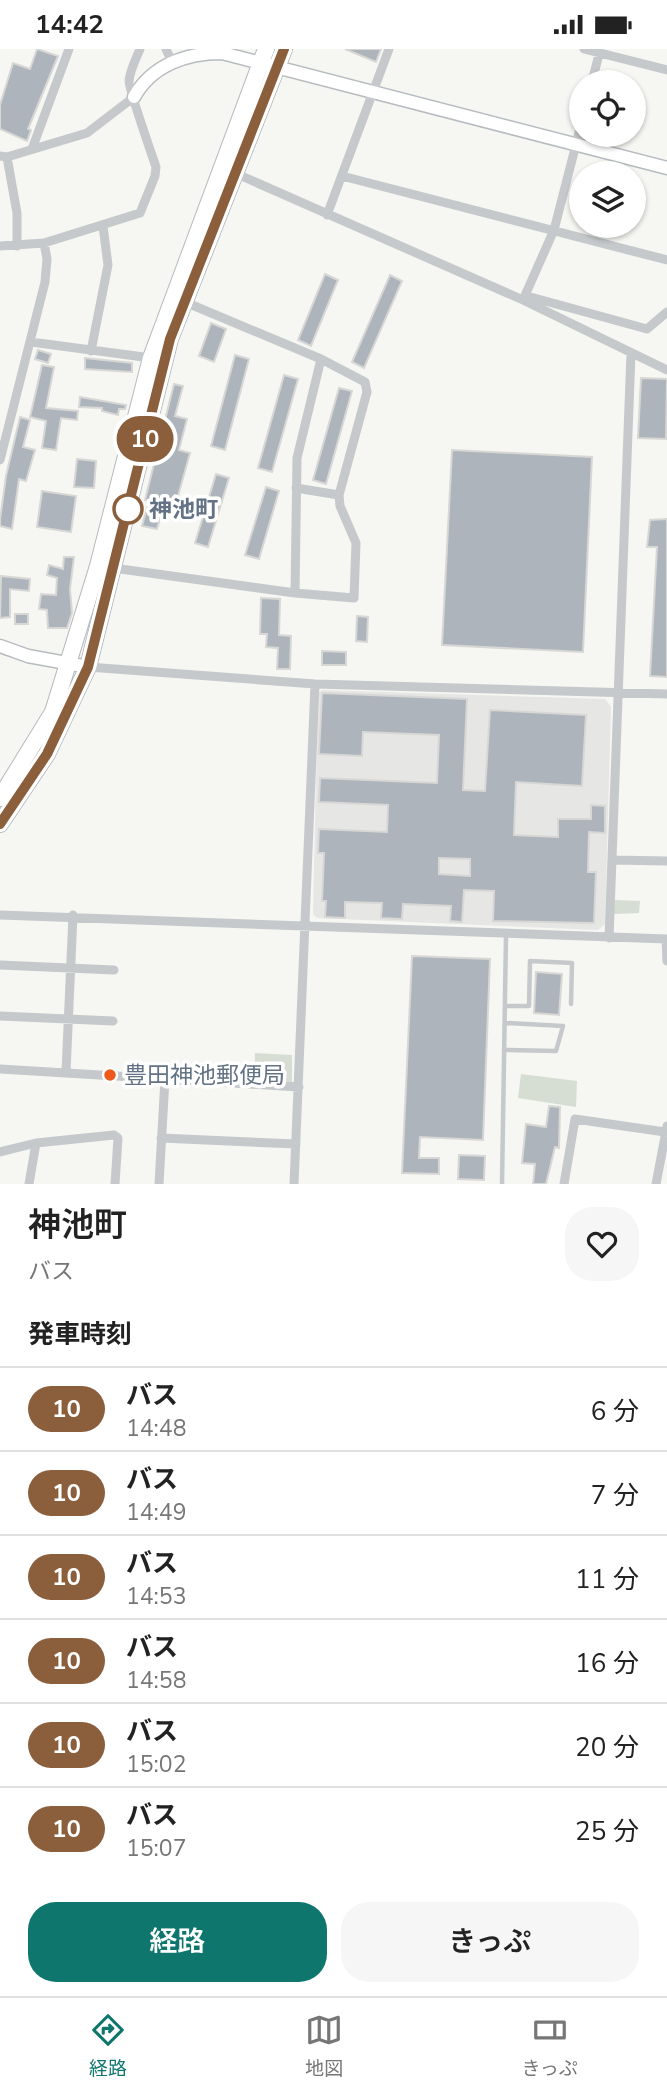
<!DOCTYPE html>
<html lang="ja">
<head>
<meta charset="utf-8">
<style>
	body { margin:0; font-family:"Nunito Sans","Noto Sans JP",sans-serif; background:#f6f6f6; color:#222; height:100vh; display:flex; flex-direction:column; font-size:26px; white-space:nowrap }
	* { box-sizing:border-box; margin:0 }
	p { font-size:23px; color:#767676 }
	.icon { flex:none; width:38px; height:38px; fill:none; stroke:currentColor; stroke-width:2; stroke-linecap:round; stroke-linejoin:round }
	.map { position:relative; height:1135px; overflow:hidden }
	.details { display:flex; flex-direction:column; background:#fff; flex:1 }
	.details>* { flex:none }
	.badge { padding:0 14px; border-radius:23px; font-size:24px; line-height:46px }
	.controls { position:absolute; left:569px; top:21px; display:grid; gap:14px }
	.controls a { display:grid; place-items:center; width:77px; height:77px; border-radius:50%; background:#fff; box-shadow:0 2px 5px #0004; font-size:35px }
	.map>.badge { position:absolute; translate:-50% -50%; box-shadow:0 0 0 4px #fff }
	h2 { padding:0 28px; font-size:26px; line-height:63px }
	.round { display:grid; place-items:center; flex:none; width:74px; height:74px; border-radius:28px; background:#f6f6f6 }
	.summary { display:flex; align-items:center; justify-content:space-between; height:119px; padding:0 28px }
	h1 { font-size:33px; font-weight:600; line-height:52px }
	.cta { display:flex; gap:14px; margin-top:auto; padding:14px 28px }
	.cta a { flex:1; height:80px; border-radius:28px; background:#0f766e; color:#fff; font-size:28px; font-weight:600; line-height:80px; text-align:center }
	.cta a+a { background:#f6f6f6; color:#222 }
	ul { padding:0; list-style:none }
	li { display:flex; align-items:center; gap:21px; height:84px; padding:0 28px; border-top:2px solid #e0e0e0 }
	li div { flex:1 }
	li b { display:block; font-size:26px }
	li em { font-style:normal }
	li .badge { min-width:77px; font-weight:700; text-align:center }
	.status { display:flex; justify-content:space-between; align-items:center; height:49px; padding:0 35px; background:#fff; direction:ltr }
	.status svg { height:19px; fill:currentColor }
	.menu { display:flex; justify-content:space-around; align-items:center; height:98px; border-top:2px solid #e0e0e0; background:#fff; font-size:19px; color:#767676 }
	.menu a { display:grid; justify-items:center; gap:4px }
	.menu .current { color:#0f766e }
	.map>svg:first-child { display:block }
	.built { fill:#e6e7e5 }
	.green { fill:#d6ded3 }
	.building { fill:#adb4bb; stroke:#d7d7d5; stroke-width:2; fill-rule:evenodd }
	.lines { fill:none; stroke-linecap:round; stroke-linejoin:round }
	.secondary-casing { stroke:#b7bcc1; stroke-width:15 }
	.highway-casing { stroke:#b7babe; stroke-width:18 }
	.lane { stroke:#c5c9cc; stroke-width:4.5 }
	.street { stroke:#c5c9cc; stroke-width:9 }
	.secondary { stroke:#fff; stroke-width:12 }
	.highway { stroke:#fff; stroke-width:16 }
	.line-casing { stroke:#fff; stroke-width:16 }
	.line { stroke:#8b5e3c; stroke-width:10 }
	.stop-dot { fill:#fff; stroke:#8b5e3c; stroke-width:3.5 }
	.poi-dot { fill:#ed5a1b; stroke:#fff; stroke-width:2.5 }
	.labels { text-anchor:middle; stroke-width:7; stroke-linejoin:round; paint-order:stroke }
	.stop-label { font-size:23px; font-weight:bold; fill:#637385; stroke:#fff; text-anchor:start }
	.poi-label { font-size:23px; fill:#637385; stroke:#fff; text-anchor:start }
</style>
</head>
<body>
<div class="status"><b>14:42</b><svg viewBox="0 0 49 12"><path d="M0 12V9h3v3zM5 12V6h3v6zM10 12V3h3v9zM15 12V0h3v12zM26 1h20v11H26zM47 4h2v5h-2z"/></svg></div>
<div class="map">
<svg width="667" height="1135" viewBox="0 0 667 1135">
	<rect width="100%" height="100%" fill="#f6f6f2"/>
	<path class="built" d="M 322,641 L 605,650 L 611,658 L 605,875 L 598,881 L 317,869 L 313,865 L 318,644 Z"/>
	<path class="green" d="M 614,851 L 640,852 L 639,864 L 614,865 Z
		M 255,1004 L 292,1006 L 292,1033 L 254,1031 Z
		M 521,1025 L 577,1032 L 576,1058 L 518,1049 Z"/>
	<path class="building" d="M 37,0 L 58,7 L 28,80 L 31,81 L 27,92 L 0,80 L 0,56 L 13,14 L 30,20 Z
		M 345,0 L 381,0 L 376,13 Z
		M 325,225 L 338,231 L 311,297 L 298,291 Z
		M 390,226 L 402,232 L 364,319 L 352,313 Z
		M 211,274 L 226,280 L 214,313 L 199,307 Z
		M 38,301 L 51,305 L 48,314 L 35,310 Z
		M 235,306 L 249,310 L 225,401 L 211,397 Z
		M 85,309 L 132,314 L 132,323 L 85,320 Z
		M 42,316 L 54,318 L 46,359 L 78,362 L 77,371 L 61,369 L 56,401 L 42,399 L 46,372 L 30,368 Z
		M 284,326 L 298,330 L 272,423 L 258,419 Z
		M 641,329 L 667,330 L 666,390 L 638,389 Z
		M 174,335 L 183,337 L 175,367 L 187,370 L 179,401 L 190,404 L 175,458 L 164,455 L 157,480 L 142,477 L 149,452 L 145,451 Z
		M 339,339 L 352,342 L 326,435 L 313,431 Z
		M 80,348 L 126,356 L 125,360 L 119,360 L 118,366 L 102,362 L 102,359 L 79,358 Z
		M 20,368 L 30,371 L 23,398 L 35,401 L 26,432 L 19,430 L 12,480 L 0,477 L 0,471 L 6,427 Z
		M 452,401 L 592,408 L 583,603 L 442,596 Z
		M 77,410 L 96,412 L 94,439 L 74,438 Z
		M 216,425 L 229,429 L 208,498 L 195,494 Z
		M 266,438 L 279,442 L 259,510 L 245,506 Z
		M 42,442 L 76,447 L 71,483 L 37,478 Z
		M 667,470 L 667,628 L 650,627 L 657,498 L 647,498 L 650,471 Z
		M 64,508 L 74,508 L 70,540 L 72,564 L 67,579 L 48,579 L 47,561 L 39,560 L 41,545 L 56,546 L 57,529 L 47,526 L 49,516 L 63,520 Z
		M 1,527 L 30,530 L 29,542 L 10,540 L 10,568 L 0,569 Z
		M 261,549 L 280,550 L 279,586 L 291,587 L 290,620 L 277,620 L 278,599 L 266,598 L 267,585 L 260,585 Z
		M 15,565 L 28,565 L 28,575 L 15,575 Z
		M 357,567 L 368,568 L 367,593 L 356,592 Z
		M 322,602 L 346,603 L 346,616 L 322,616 Z
		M 322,644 L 467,650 L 463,741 L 485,742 L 490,661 L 586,666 L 582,737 L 516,733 L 514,786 L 558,788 L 558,770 L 591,770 L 591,756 L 605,757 L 605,784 L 589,783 L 588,823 L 596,823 L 594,874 L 493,872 L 494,842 L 464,841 L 462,873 L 450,872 L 451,857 L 403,855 L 402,870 L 381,869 L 382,854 L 345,853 L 345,869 L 325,868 L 326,852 L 322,852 L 324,804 L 318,804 L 319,780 L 387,783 L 388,756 L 319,753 L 320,729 L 437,734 L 439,686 L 363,683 L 362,707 L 319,705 ZM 439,809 L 470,810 L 470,827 L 439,825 Z
		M 412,907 L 490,910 L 483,1091 L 420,1088 L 419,1109 L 439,1109 L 439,1125 L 402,1124 Z
		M 536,923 L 562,925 L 559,966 L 534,964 Z
		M 549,1057 L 560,1058 L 559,1099 L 555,1098 L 546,1135 L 533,1135 L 535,1115 L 522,1114 L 526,1075 L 546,1078 Z
		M 459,1106 L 485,1107 L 484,1131 L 458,1130 Z"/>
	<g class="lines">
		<defs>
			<path id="secondary" d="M 134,48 C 152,16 186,4 222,4 L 667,119
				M 0,597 L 28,607 L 88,618"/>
			<path id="highway" d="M 0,749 L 53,663 L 98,517 L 151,309 L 266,0
				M 0,775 L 47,705 L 88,618 L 170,290 L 284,0"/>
		</defs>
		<use href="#secondary" class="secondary-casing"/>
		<use href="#highway" class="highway-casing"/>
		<path class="lane" d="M 507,957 L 529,957 L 530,912 L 572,914 L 571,955
			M 505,1001 L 556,1002 L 563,977 L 506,974
			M 502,1135 L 506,886"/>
		<path class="street" d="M 166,0 L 172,13
			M 584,0 L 667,21
			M 592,33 L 599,5
			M 32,100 L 69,0
			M 0,107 L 7,108 L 87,84 L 134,48
			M 7,108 L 17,164 L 17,197
			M 237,125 L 523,251 L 667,321
			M 342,127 L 667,211
			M 327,166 L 389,0
			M 0,197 L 44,194 L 140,164 L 155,127 L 156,118 C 152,106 128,38 129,32 C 130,21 136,10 140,0
			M 527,247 L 647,280 L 667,263
			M 523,251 L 554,181 L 581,76
			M 185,253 L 321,310 L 297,409 L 295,544
			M 31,293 L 151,309
			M 91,302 L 108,216 L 103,177
			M 0,411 L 45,233 L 47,210 L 44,194
			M 296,439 L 339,446
			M 113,519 L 295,544 L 354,549 L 356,494 L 340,457 L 339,446 L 367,343 L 365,333 L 321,310
			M 88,618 L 315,635 L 667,645
			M 612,811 L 667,812
			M 0,866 L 667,890
			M 609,889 L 631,304
			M 666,890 L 667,912
			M 0,916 L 114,921
			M 0,967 L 113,972
			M 0,1020 L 299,1038
			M 66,1023 L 73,866
			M 161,1089 L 296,1095
			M 0,1103 L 36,1094 L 114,1086 L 118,1089 L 115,1135
			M 29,1135 L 36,1094
			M 159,1135 L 165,1030
			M 294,1135 L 315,635
			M 564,1135 L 575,1070 L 665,1083
			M 656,1135 L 667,1077"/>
		<use href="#secondary" class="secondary"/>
		<use href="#highway" class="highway"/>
	</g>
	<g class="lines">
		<defs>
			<path id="line" d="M 0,775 L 47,705 L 88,618 L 170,290 L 284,0"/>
		</defs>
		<use href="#line" class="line-casing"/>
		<use href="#line" class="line"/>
	</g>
	<circle class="stop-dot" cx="128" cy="460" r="14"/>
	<circle class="poi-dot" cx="110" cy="1026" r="7"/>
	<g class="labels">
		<g class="stop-label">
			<text x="149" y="468">神池町</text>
		</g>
		<g class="poi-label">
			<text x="124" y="1034">豊田神池郵便局</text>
		</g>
	</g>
</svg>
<div class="controls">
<a><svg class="icon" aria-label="locate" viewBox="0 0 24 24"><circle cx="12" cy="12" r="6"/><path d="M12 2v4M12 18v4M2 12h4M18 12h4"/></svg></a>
<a><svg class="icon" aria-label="layers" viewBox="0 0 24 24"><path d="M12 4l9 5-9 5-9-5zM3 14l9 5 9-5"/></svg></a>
</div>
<b class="badge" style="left:145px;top:390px;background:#8b5e3c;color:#fff">10</b>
</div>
<section class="details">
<div class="summary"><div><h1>神池町</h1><p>バス</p></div><a class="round"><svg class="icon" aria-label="heart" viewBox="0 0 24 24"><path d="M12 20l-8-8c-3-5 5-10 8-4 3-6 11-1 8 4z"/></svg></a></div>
<h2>発車時刻</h2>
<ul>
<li><span class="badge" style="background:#8b5e3c;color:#fff">10</span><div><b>バス</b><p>14:48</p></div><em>6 分</em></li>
<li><span class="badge" style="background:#8b5e3c;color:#fff">10</span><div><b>バス</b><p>14:49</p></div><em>7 分</em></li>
<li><span class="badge" style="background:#8b5e3c;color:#fff">10</span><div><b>バス</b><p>14:53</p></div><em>11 分</em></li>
<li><span class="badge" style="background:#8b5e3c;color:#fff">10</span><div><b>バス</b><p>14:58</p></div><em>16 分</em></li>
<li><span class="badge" style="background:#8b5e3c;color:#fff">10</span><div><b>バス</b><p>15:02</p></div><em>20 分</em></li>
<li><span class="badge" style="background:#8b5e3c;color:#fff">10</span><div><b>バス</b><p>15:07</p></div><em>25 分</em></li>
</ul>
<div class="cta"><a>経路</a><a>きっぷ</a></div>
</section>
<nav class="menu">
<a class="current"><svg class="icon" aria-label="directions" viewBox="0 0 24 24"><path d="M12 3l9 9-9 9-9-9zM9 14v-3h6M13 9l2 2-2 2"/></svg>経路</a>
<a><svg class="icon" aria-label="map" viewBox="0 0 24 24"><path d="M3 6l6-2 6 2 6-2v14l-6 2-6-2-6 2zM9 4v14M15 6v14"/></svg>地図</a>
<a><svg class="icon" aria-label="tickets" viewBox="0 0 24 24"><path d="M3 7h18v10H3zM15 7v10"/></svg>きっぷ</a>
</nav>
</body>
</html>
